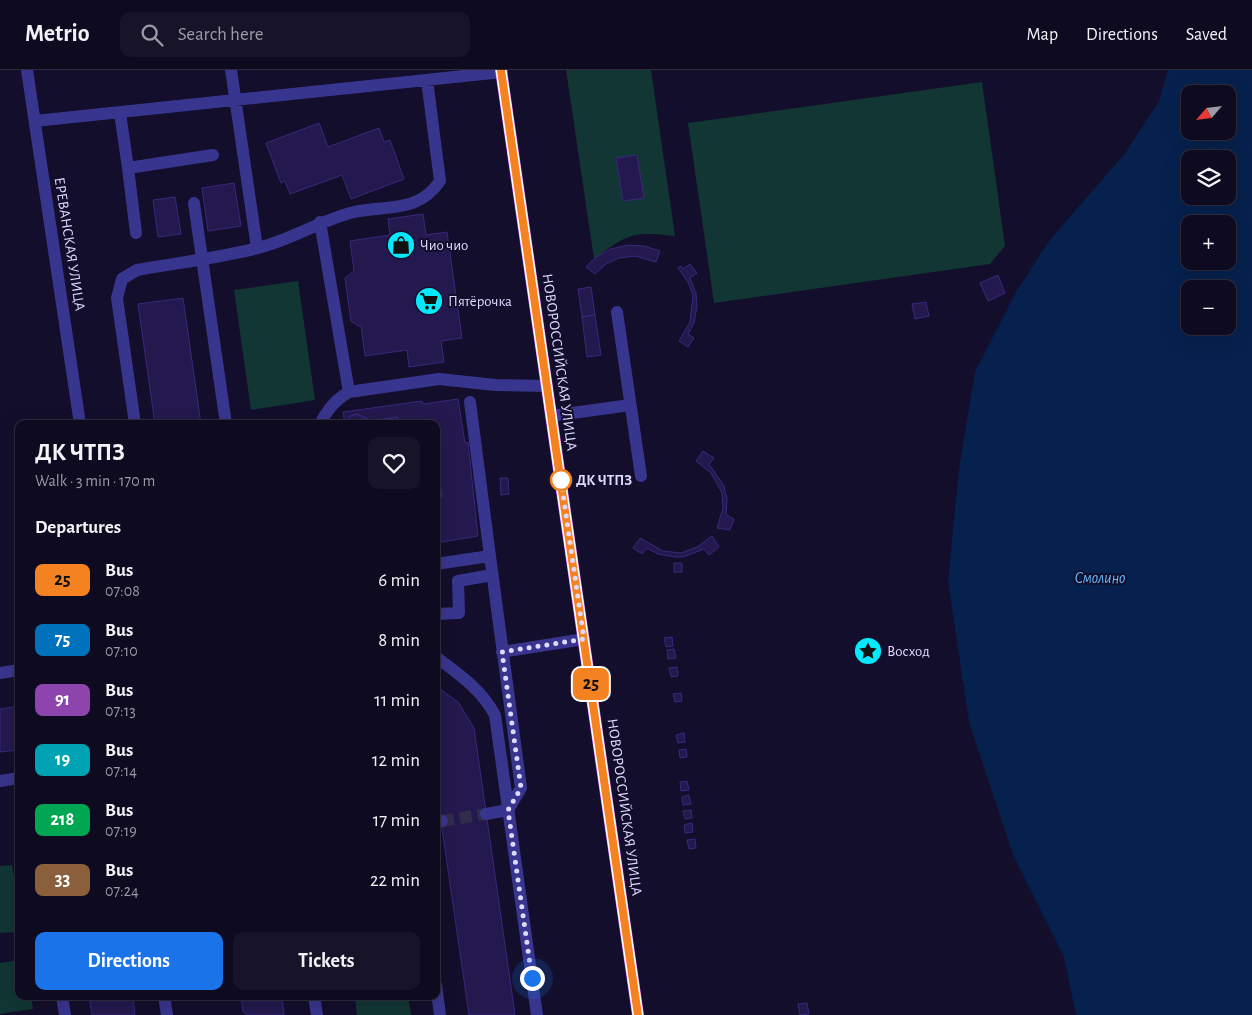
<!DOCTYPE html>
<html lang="en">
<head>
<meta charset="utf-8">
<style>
	body { margin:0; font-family:"Alegreya Sans",sans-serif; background:#171329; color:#f1f3f6; height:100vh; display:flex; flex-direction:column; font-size:19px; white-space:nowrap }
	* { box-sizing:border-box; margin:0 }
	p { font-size:16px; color:#9b9aa5 }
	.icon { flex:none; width:28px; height:28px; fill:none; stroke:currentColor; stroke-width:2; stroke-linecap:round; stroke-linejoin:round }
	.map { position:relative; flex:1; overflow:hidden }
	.side { position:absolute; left:15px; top:350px; width:425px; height:580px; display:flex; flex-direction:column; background:#0e0a20; border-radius:10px; box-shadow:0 5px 20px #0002,0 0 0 1px #2e2b3e }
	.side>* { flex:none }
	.badge { padding:0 10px; border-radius:8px; font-size:18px; line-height:32px }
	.needle { width:32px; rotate:242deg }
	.buttons { position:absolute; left:1181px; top:15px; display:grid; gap:10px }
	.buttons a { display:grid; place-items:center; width:55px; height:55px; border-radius:10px; background:#0e0a20; box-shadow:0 5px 20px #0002,0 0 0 1px #2e2b3e; font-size:25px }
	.you { position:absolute; width:25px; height:25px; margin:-12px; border:4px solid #fff; border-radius:50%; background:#1a73e8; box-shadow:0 0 0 8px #1a73e833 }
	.map>.badge { position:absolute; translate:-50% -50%; box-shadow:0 0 0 2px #fff }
	h2 { padding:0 20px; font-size:19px; line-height:45px }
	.round { display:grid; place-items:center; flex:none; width:52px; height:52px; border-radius:10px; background:#171329 }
	.headline { display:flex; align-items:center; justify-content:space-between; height:85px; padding:0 20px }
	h1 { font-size:24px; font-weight:700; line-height:38px }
	.action { display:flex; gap:10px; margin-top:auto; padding:10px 20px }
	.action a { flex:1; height:58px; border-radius:10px; background:#1a73e8; color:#fff; font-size:20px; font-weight:700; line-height:58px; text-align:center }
	.action a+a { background:#171329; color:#f1f3f6 }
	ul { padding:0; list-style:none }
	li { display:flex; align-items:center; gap:15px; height:60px; padding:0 20px }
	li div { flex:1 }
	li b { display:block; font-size:19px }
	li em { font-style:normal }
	li .badge { min-width:55px; font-weight:700; text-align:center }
	header { display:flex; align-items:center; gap:30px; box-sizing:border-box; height:70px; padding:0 25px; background:#0e0a20; border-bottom:1px solid #2e2b3e }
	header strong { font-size:24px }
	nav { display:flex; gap:28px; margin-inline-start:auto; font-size:18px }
	.search { width:350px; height:45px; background:#171329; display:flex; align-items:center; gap:12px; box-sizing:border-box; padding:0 18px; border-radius:10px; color:#9b9aa5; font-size:19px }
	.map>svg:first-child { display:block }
	.green { fill:#113634 }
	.water { fill:#06214d; fill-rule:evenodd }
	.building { fill:#23194e; stroke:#38297c }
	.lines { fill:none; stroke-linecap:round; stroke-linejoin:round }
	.minor-tunnel { stroke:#312c4b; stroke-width:12; stroke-dasharray:12 6; stroke-linecap:butt }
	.minor { stroke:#38358e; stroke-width:12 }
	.major { stroke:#c160ff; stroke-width:12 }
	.line-casing { stroke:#fff; stroke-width:11 }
	.line { stroke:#f58220; stroke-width:8 }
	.walk { stroke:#ddd9ff; stroke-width:5; stroke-dasharray:0 9 }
	.stop-dot { fill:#fff; stroke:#f58220; stroke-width:2.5 }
	.labels { text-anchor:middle; stroke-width:4; stroke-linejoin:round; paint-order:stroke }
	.street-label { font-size:15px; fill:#ddd9ff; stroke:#130e2b }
	.poi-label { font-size:15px; fill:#ddd9ff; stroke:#130e2b; text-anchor:start }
	.stop-label { font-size:15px; font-weight:bold; fill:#ddd9ff; stroke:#130e2b; text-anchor:start }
	.water-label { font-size:16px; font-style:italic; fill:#67bbff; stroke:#130e2b }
</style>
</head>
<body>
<header>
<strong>Metrio</strong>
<div class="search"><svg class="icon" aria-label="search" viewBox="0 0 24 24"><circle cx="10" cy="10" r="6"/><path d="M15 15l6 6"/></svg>Search here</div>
<nav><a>Map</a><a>Directions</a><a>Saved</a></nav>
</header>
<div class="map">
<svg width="1252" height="945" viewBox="0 0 1252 945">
	<rect width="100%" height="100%" fill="#130e2b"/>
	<path class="green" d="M 566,0 L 651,0 L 675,166 C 631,161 628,164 594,189 Z
		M 982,12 L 1005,176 L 990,194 L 714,233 L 688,53 Z
		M 298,211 L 315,330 L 251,340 L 234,220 Z
		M 12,795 L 19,838 L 19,862 L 0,863 L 0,796 Z
		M 19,890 L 19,926 L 31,926 L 33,939 L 0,944 L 0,893 Z
		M 377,926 L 408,926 L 411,945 L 357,945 L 355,930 Z"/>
	<path class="water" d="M 1168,0 L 1252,0 L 1252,945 L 1076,945 L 1064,887 L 1014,787 L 969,652 L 948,511 L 959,399 L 975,302 L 1016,222 L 1049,171 L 1126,82 L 1159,31 ZM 1190,24 L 1228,24 L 1228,61 L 1190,61 ZM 1190,89 L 1228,89 L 1228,126 L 1190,126 ZM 1190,154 L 1228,154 L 1228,191 L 1190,191 ZM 1190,219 L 1228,219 L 1228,256 L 1190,256 Z"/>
	<path class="building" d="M 319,53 L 328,77 L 379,58 L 384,72 L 390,70 L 404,109 L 351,129 L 342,105 L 290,124 L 285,111 L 281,113 L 266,73 Z
		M 637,85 L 644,128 L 623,131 L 616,88 Z
		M 234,113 L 241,156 L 208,161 L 202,118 Z
		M 175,127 L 181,164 L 158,167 L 153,130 Z
		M 423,144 L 426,165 L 447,162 L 462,268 L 441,271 L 444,292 L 409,297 L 407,280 L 365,286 L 361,256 L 358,256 L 351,251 L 345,208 L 354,201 L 350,171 L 390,165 L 388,149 Z
		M 628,175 L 644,176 L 660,181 L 656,192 L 635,186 L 619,188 L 606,194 L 595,204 L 586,197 L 596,187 L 611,179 Z
		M 690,194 L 697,203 L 690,208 L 696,223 L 697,236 L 694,253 L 688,264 L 694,268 L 688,277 L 679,271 L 690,252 L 693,225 L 688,212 L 678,198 L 681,196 L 683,199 Z
		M 998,205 L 1005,223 L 988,231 L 980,213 Z
		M 591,217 L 595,245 L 582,247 L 578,219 Z
		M 183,228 L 201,354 L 155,354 L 138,234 Z
		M 926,232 L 929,246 L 915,249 L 912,234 Z
		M 595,245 L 601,285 L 587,287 L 582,247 Z
		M 458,329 L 465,373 L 468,372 L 478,466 L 436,473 L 436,428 L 442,427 L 436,384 L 436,354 L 397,354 L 397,347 L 372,351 L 357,344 L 350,346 L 345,354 L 343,342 L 422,331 L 423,334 Z
		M 357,344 L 372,351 L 397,347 L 397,354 L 345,354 L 350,346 Z
		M 703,381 L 714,388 L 709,394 L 724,416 L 727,429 L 726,445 L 734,449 L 730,460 L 717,458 L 723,438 L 722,423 L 711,403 L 696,391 Z
		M 436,384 L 442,427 L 436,428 Z
		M 500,408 L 508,408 L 509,424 L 501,425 Z
		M 712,466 L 719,477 L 709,485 L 704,479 L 683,487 L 675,487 L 658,484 L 647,478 L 642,484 L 633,478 L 640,468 L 663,481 L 681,483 L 697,477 Z
		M 674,493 L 682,493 L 682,502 L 674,502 Z
		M 672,567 L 673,576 L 666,577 L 664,568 Z
		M 674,579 L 676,588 L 668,589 L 667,580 Z
		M 677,597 L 678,606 L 671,607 L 669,598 Z
		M 436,616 L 458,632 L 474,658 L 515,945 L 469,945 L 436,717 Z
		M 681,623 L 682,631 L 675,632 L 673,624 Z
		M 19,636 L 19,680 L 0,682 L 0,639 Z
		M 684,663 L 685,672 L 678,673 L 676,665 Z
		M 686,679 L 687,687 L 680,688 L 679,680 Z
		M 687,711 L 689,720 L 681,721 L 680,712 Z
		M 689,725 L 691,734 L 683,735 L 682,727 Z
		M 691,740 L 692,748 L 685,749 L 683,741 Z
		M 692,753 L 693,762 L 685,763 L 684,755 Z
		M 695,769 L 696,778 L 689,779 L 687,770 Z
		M 89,926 L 133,926 L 135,945 L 92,945 Z
		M 241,926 L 282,926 L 284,945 L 248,945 L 243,942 Z
		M 807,933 L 809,944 L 800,945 L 798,934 Z"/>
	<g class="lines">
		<path class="minor-tunnel" d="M 442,751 L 486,744"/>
		<path class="minor" d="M 27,0 L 80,354
			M 231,0 L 257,178
			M 120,43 L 128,98 L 213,85
			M 35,51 L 502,2
			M 128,98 L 136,163
			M 194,133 L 226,354
			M 320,152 L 349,322 L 439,309 L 495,315 L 547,316
			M 617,242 L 641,406
			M 470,332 L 490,486
			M 551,346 L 630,335
			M 135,354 L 117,228 L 122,209 L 137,200 C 177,193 218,188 258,178 C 290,170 318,152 350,143 C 385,134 417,145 440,111 L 427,10
			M 320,354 C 328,339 335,330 349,322
			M 436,494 L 490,486 L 521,718 L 508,740 L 486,744
			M 436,544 L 459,543 L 458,511 L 492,505
			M 502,582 L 584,569
			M 436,587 C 460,605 481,619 495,645 L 537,945
			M 0,603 L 19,600
			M 0,711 L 19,708
			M 436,752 L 442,751
			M 436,915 L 440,945
			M 62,926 L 65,945
			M 164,926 L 167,945
			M 314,926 L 317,945"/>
		<path class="major" d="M 501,0 L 638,945"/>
	</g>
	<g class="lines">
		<defs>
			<path id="line" d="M 501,0 L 638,945"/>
		</defs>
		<use href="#line" class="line-casing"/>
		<use href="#line" class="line"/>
		<path class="walk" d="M 532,908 L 508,740 L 521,718 L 502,582 L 584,569 L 561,410"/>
	</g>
	<defs>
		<symbol id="shop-disc" viewBox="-11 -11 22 22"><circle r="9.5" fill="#05e9ff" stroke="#130e2b"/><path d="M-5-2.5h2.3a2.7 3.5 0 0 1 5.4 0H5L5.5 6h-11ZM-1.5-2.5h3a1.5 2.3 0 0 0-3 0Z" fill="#111"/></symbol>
		<symbol id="supermarket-disc" viewBox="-11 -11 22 22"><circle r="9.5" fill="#05e9ff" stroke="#130e2b"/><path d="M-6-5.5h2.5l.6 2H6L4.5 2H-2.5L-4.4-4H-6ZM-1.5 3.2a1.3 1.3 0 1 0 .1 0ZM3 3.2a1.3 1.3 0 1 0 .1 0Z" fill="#111"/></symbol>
		<symbol id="sight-disc" viewBox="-11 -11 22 22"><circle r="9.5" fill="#05e9ff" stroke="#130e2b"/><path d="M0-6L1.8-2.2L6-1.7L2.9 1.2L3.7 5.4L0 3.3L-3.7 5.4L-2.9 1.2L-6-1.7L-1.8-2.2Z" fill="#111"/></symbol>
	</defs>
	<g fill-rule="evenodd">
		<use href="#shop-disc" x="385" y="159" width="32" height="32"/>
		<use href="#supermarket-disc" x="413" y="215" width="32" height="32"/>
		<use href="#sight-disc" x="852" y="565" width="32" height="32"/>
	</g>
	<circle class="stop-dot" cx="561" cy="410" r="10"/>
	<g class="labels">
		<g class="street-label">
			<text transform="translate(70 174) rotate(81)" y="5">ЕРЕВАНСКАЯ УЛИЦА</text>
			<text transform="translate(560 292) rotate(82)" y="5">НОВОРОССИЙСКАЯ УЛИЦА</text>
			<text transform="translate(625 737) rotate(82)" y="5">НОВОРОССИЙСКАЯ УЛИЦА</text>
		</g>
		<g class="poi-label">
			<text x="420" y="180">Чио чио</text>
			<text x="448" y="236">Пятёрочка</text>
			<text x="887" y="586">Восход</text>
		</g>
		<g class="stop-label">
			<text x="576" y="415">ДК ЧТПЗ</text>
		</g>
		<g class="water-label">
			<text x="1100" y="513">Смолино</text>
		</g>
	</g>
</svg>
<div class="buttons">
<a><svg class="needle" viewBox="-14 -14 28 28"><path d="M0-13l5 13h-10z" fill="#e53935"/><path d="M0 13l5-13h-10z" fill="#9b9aa5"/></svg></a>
<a><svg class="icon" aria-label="layers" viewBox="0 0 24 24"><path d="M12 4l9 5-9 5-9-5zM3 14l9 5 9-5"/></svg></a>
<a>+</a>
<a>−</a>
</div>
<div class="you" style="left:532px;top:908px"></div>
<b class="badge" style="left:591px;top:614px;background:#f58220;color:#111">25</b>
<section class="side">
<div class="headline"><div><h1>ДК ЧТПЗ</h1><p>Walk · 3 min · 170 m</p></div><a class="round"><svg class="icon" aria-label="heart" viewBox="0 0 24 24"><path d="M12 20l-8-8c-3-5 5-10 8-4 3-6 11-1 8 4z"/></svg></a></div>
<h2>Departures</h2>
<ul>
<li><span class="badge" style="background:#f58220;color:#111">25</span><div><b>Bus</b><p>07:08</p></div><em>6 min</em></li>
<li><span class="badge" style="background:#0072bc;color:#fff">75</span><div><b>Bus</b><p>07:10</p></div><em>8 min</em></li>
<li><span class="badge" style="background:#8e44ad;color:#fff">91</span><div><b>Bus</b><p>07:13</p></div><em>11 min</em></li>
<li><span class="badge" style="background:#00a3b4;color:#fff">19</span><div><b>Bus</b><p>07:14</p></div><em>12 min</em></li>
<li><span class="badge" style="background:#00a651;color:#fff">218</span><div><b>Bus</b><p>07:19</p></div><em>17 min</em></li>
<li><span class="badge" style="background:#8b5e3c;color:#fff">33</span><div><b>Bus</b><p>07:24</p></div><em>22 min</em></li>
</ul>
<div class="action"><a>Directions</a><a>Tickets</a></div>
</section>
</div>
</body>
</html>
